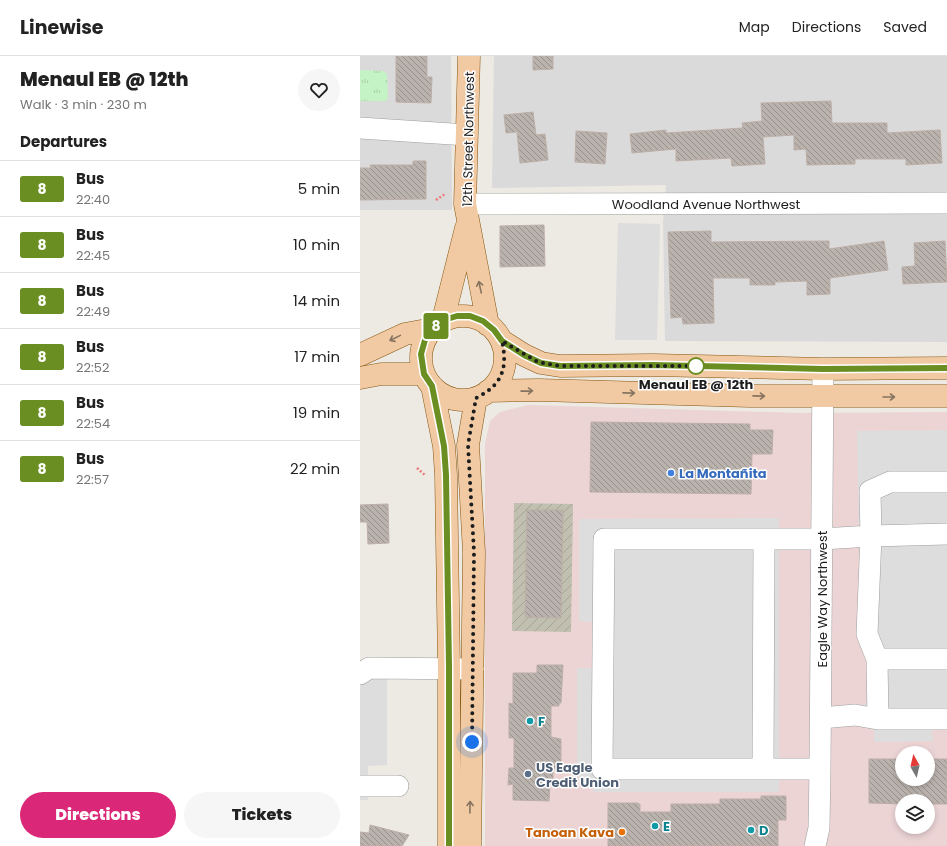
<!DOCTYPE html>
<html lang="en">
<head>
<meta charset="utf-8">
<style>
	body { margin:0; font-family:Poppins,sans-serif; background:#f6f6f6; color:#222; height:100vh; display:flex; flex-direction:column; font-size:15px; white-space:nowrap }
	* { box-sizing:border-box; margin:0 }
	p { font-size:13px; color:#767676 }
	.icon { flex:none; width:22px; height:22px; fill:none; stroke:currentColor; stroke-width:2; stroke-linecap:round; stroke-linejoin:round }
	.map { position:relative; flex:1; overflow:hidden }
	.sheet { display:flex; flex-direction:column; background:#fff; width:360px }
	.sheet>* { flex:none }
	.badge { padding:0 8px; border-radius:3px; font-size:14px; line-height:26px }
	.needle { width:26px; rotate:352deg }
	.controls { position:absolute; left:535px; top:690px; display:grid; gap:8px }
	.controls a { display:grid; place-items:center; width:40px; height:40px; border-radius:50%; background:#fff; box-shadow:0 2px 6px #0003; font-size:20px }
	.you { position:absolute; width:20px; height:20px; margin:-10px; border:3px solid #fff; border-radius:50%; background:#1a73e8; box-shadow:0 0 0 6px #1a73e833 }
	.map>.badge { position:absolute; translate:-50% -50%; box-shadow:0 0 0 2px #fff }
	h2 { padding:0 20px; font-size:15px; line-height:36px }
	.round { display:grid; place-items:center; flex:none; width:42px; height:42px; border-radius:21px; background:#f6f6f6 }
	.overview { display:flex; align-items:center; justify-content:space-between; height:68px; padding:0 20px }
	h1 { font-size:19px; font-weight:800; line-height:30px }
	.action { display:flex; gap:8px; margin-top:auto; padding:8px 20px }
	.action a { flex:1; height:46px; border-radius:24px; background:#db2777; color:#fff; font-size:16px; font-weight:800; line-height:46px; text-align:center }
	.action a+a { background:#f6f6f6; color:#222 }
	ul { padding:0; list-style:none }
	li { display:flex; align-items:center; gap:12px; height:56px; padding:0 20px; border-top:1px solid #e0e0e0 }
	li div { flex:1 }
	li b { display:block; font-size:15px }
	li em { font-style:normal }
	li .badge { min-width:44px; font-weight:700; text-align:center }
	header { display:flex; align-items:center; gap:24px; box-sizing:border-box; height:56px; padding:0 20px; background:#fff; border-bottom:1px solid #e0e0e0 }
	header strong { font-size:19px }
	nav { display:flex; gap:22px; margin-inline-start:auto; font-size:14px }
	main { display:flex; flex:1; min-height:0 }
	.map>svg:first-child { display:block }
	.residential { fill:#dbdada }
	.commercial { fill:#ecd4d5; fill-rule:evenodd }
	.construction { fill:url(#construction-furrows) }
	.park { fill:url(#park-tufts) }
	.parking { fill:#ddd }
	.building { fill:url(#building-back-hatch); stroke:#bdafa7 }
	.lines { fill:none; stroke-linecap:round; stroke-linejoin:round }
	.minor-casing { stroke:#9e9e9e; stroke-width:22 }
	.major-casing { stroke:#86560f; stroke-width:23 }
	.path { stroke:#eb7a77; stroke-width:2.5; stroke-dasharray:2 2; stroke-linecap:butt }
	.minor { stroke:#fff; stroke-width:21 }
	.major { stroke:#f1caa4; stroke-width:22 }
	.oneway { stroke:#877460 }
	.line-casing { stroke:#fff; stroke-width:9 }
	.line { stroke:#6b8e23; stroke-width:6 }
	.walk { stroke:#1d1d1d; stroke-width:4; stroke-dasharray:0 7.2 }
	.stop-dot { fill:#fff; stroke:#6b8e23; stroke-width:2 }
	.shop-dot { fill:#3f7fe0; stroke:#fff; stroke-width:1.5 }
	.culture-dot { fill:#0f9aa8; stroke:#fff; stroke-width:1.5 }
	.service-dot { fill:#5c6f8a; stroke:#fff; stroke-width:1.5 }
	.food-dot { fill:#e8710a; stroke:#fff; stroke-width:1.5 }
	.labels { text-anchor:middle; stroke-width:3; stroke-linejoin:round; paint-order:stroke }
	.street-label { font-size:13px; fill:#1d1d1d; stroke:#fff }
	.stop-label { font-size:13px; font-weight:bold; fill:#1d1d1d; stroke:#fff }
	.shop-label { font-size:13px; font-weight:bold; fill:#366cbe; stroke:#fff; text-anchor:start }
	.culture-label { font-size:13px; font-weight:bold; fill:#0d838f; stroke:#fff; text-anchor:start }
	.service-label { font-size:13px; font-weight:bold; fill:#4e5e75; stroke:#fff; text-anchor:start }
	.food-label { font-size:13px; font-weight:bold; fill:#c56008; stroke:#fff; text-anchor:end }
</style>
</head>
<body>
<header>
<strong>Linewise</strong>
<nav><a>Map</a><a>Directions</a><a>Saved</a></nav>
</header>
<main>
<section class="sheet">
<div class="overview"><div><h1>Menaul EB @ 12th</h1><p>Walk · 3 min · 230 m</p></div><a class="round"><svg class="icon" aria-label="heart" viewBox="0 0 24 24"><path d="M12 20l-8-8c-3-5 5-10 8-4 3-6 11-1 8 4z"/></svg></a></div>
<h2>Departures</h2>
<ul>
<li><span class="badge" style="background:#6b8e23;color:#fff">8</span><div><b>Bus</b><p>22:40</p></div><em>5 min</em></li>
<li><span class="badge" style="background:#6b8e23;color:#fff">8</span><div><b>Bus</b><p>22:45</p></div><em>10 min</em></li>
<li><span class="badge" style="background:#6b8e23;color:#fff">8</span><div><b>Bus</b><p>22:49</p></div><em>14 min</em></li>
<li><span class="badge" style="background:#6b8e23;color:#fff">8</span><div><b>Bus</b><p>22:52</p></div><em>17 min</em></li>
<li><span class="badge" style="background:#6b8e23;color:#fff">8</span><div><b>Bus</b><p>22:54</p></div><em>19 min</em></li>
<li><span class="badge" style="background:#6b8e23;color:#fff">8</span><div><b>Bus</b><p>22:57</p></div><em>22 min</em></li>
</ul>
<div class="action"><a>Directions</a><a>Tickets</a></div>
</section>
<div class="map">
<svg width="587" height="790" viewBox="0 0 587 790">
	<defs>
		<pattern id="construction-furrows" width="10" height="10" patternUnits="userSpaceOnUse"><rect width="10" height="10" fill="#c0bfb0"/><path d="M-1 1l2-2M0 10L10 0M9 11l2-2" fill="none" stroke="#a5a497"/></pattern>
		<pattern id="park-tufts" width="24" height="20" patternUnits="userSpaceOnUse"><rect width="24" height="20" fill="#c4f3c5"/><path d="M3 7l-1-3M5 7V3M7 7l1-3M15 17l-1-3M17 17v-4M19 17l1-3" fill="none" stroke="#a8d0a9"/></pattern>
		<pattern id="building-back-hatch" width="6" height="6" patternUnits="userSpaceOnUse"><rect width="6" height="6" fill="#bab2ad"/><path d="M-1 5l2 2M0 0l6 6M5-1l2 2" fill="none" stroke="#97908c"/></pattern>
	</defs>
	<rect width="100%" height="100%" fill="#ede9e3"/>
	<path class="residential" d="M 0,0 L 91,0 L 92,154 L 0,154 Z
		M 134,0 L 587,0 L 587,286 L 305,285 L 303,166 L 306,129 L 132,132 Z"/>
	<path class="commercial" d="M 168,349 L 441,357 L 587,356 L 587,790 L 125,790 L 125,388 L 130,365 L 140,356 ZM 542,697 L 568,697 L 568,723 L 542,723 ZM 542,745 L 568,745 L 568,771 L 542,771 Z"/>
	<path class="construction" d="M 154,447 L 213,448 L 211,576 L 152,575 Z"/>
	<path class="park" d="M 0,14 L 23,15 L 27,18 L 28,42 L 26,45 L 0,45 Z"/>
	<path class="parking" d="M 258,167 L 300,168 L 297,284 L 255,284 Z
		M 587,374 L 587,671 L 572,671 L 573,685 L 514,686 L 514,671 L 501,651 L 510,644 L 510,604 L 501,589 L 497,375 Z
		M 419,462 L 419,736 L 233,736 L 233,723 L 217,722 L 217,612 L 232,612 L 232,566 L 219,565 L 219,463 Z
		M 0,610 L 27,610 L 27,709 L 8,710 L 8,744 L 0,744 Z"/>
	<path class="building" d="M 36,0 L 67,0 L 67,21 L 72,21 L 71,47 L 36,46 Z
		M 173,0 L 193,0 L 193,13 L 173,14 Z
		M 471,45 L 472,67 L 527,67 L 527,77 L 580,74 L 582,107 L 546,109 L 546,103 L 495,103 L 495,108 L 447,109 L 446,93 L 434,94 L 434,79 L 403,81 L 405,108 L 372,110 L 371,102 L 316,105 L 316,93 L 272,97 L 270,78 L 306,74 L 306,77 L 383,72 L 382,67 L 402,65 L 401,47 Z
		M 173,56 L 176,79 L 185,78 L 188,104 L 160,107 L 157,76 L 146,77 L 144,59 Z
		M 216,75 L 247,77 L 245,108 L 215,106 Z
		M 53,105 L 66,105 L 66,143 L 0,144 L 0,112 L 11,112 L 10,109 L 53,109 Z
		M 184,169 L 185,210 L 140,211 L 140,170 Z
		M 351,175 L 351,186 L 469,185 L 469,193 L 524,185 L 528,214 L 470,222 L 470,238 L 447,239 L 447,225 L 415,226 L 415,229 L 390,229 L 390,222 L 353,222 L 354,267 L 323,268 L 322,261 L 311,262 L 308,176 Z
		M 585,185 L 587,226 L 543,228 L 542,211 L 555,210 L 554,187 Z
		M 231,366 L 390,368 L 390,374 L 413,374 L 412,398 L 392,398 L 391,438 L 230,436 Z
		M 28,448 L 29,487 L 8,488 L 7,466 L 0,466 L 0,449 Z
		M 167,454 L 203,454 L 201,562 L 165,561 Z
		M 177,609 L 203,609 L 201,647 L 199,647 L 199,650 L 191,650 L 191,681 L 201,683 L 201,713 L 193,713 L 193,729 L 190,729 L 189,745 L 153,744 L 153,728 L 148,729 L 149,712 L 154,712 L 154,682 L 149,682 L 149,647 L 153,648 L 153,617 L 177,617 Z
		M 509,703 L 542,703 L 542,723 L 568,723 L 568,703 L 587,703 L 587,748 L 568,748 L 568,745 L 542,745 L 542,748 L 509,747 Z
		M 401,740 L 426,740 L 426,764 L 418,764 L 418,790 L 248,790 L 248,747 L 278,747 L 278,748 L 280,748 L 280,756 L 311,756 L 311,748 L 360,748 L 360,743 L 401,743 Z
		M 10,769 L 49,779 L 42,790 L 0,790 L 0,776 L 9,777 Z"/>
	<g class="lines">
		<defs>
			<path id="minor" d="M 0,72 L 107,79
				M 105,148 L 587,147
				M 517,603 L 507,578 L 511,480 L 510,435 L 530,426 L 587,426
				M 587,603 L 517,603 L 518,663 L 587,663
				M 0,618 L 9,612 L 113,613
				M 461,662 L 495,659 L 518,663
				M 403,713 L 404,484
				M 460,713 L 242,713 L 244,483 L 462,483 L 511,480 L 587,478
				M 0,730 L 38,730
				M 455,790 L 459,772 L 460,713 L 463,313"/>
			<path id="major" d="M 109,0 L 105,148 L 128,269
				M61 302a42 42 0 1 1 84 0a42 42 0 1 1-84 0Z
				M 83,264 L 106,172
				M 142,285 L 164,299 L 181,307 L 200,310 L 293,309 L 463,313 L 587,312
				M 0,299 L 45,278 L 72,273
				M 0,322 L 21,318 L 64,318
				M 72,330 L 84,390 L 86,419 L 89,611 L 89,790
				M 128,335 L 179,334 L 390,340 L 587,340
				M 110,790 L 114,496 L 108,389 L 116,342"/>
		</defs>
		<use href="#minor" class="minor-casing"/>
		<use href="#major" class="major-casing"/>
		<path class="path" d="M 76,144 L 85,138
			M 57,412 L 66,420"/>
		<use href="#minor" class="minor"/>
		<use href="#major" class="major"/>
	</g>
	<defs><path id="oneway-shaft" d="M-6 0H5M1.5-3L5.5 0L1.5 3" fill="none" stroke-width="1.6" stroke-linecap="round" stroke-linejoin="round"/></defs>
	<g class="oneway">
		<use href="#oneway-shaft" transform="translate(120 231) rotate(-102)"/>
		<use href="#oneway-shaft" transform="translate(35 282) rotate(154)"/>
		<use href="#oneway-shaft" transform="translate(167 335) rotate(-1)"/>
		<use href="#oneway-shaft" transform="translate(269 337) rotate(1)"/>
		<use href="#oneway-shaft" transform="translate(399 340) rotate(1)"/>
		<use href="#oneway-shaft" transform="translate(529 341)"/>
		<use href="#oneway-shaft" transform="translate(110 751) rotate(-89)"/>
	</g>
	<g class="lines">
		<defs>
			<path id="line" d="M 89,790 L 89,611 L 86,419 L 84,390 L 72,330 L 64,318 L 61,298 L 65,284 L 72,273 L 84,264 L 97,260 L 110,260 L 123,265 L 134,274 L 142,285 L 164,299 L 181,307 L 200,310 L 293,309 L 463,313 L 587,312"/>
		</defs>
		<use href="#line" class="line-casing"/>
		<use href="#line" class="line"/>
		<path class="walk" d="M 112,686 L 114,496 L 108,389 L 116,342 C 142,329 148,313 142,285 L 178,306 L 200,310 L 336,310"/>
	</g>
	<circle class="stop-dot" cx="336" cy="310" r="8"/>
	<circle class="shop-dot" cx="311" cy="417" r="4"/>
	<g class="culture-dot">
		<circle cx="170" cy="665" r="4"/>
		<circle cx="295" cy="770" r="4"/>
		<circle cx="391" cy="774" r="4"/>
	</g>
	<circle class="service-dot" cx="168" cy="718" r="4"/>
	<circle class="food-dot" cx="262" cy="776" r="4"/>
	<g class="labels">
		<g class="street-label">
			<text transform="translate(108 83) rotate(-89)" y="5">12th Street Northwest</text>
			<text x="346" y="153">Woodland Avenue Northwest</text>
			<text transform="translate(462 543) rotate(-90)" y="5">Eagle Way Northwest</text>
		</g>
		<g class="stop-label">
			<text x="336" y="333">Menaul EB @ 12th</text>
		</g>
		<g class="shop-label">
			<text x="319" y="422">La Montañita</text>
		</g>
		<g class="culture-label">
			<text x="178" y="670">F</text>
			<text x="303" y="775">E</text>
			<text x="399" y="779">D</text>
		</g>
		<g class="service-label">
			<text x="176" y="716">US Eagle<tspan x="176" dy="15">Credit Union</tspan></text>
		</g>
		<g class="food-label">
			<text x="254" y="781">Tanoan Kava</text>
		</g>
	</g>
</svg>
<div class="controls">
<a><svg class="needle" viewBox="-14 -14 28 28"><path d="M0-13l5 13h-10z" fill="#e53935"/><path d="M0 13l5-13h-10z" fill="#767676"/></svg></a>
<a><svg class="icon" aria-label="layers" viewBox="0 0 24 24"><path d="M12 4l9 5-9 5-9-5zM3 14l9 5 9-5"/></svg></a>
</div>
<div class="you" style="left:112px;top:686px"></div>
<b class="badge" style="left:76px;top:270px;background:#6b8e23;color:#fff">8</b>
</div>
</main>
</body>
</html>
